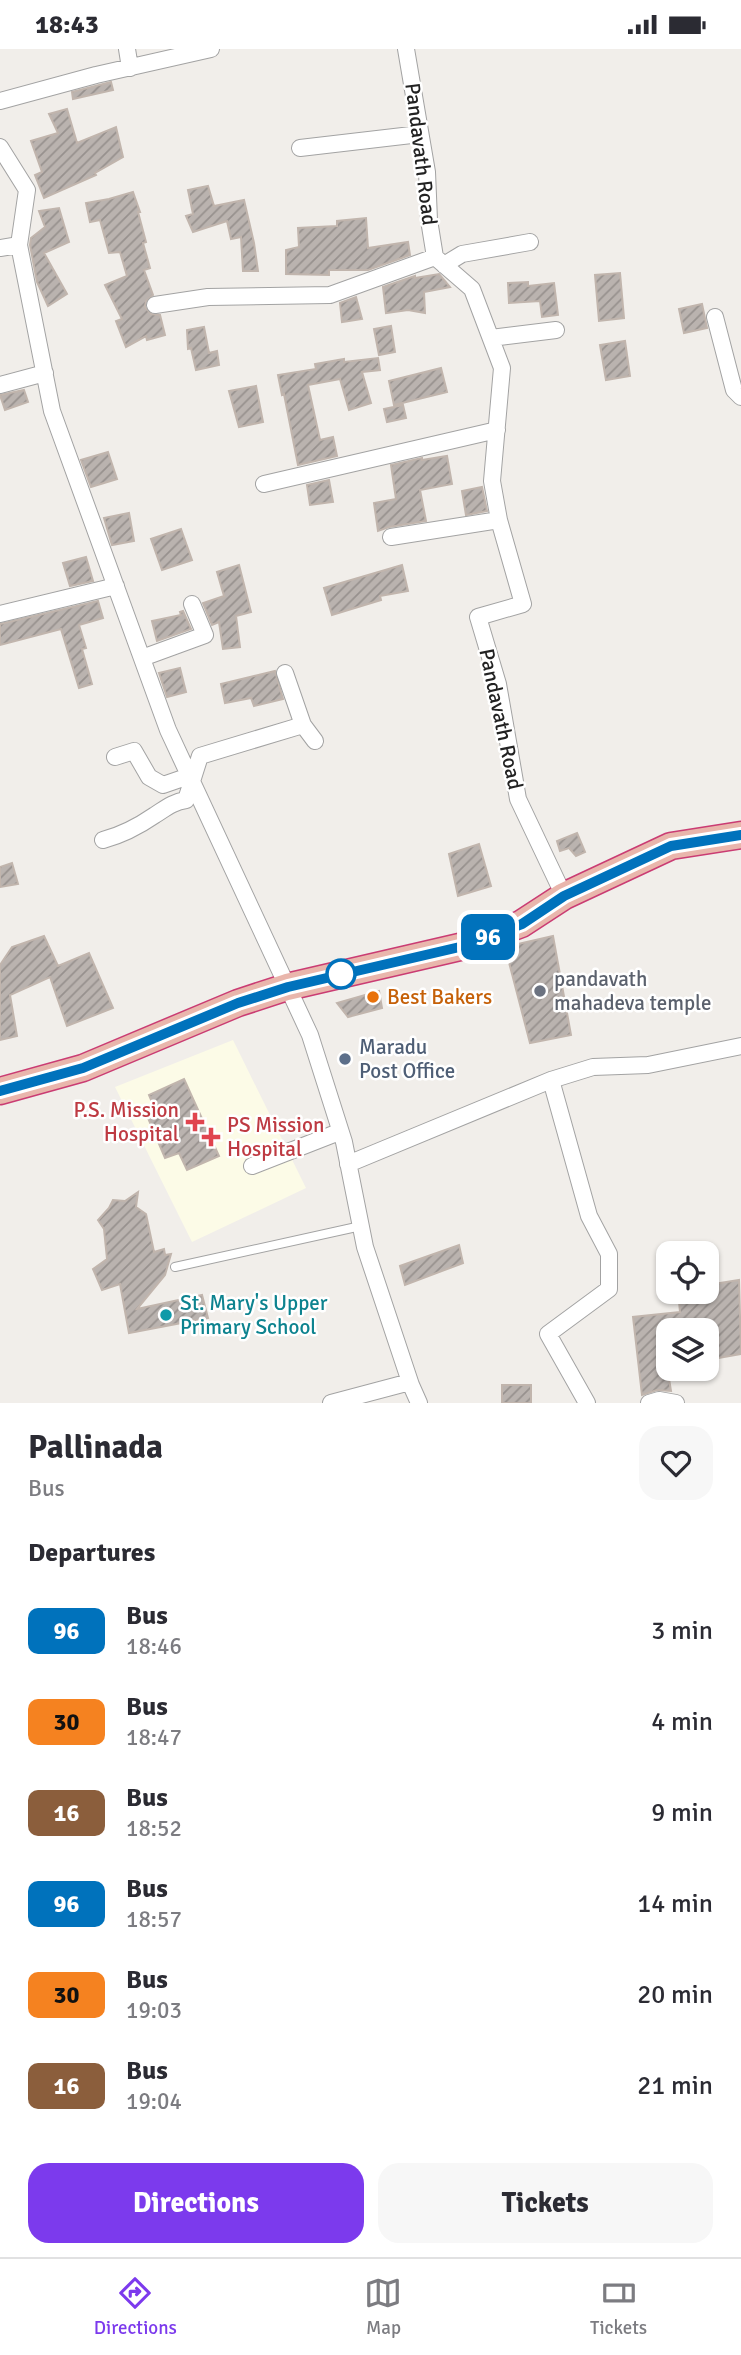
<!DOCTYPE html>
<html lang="en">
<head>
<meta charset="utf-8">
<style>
	body { margin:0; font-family:Signika,sans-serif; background:#f7f7f7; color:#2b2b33; height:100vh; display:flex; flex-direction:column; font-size:26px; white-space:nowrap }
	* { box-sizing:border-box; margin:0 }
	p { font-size:23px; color:#7c7c81 }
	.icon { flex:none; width:38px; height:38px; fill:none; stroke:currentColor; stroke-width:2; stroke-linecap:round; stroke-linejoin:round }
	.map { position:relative; height:1354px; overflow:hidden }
	.sheet { display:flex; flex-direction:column; background:#fff; flex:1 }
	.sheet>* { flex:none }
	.badge { padding:0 14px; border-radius:10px; font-size:24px; line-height:46px }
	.controls { position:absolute; left:656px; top:1192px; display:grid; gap:14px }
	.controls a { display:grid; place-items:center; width:63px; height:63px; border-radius:14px; background:#fff; box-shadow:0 2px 5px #0004; font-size:35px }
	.map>.badge { position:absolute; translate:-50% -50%; box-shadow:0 0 0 4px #fff }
	h2 { padding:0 28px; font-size:26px; line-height:63px }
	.round { display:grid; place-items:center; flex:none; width:74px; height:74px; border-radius:21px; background:#f7f7f7 }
	.summary { display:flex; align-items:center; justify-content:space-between; height:119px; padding:0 28px }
	h1 { font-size:33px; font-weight:800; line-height:52px }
	.primary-button { display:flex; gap:14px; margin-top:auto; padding:14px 28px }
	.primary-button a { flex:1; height:80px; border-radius:21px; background:#7c3aed; color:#fff; font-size:28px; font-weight:800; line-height:80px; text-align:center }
	.primary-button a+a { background:#f7f7f7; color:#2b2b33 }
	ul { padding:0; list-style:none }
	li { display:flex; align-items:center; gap:21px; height:91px; padding:0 28px }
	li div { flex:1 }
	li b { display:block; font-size:26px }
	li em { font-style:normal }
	li .badge { min-width:77px; font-weight:700; text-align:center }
	.status { display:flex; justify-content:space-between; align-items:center; height:49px; padding:0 35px; background:#fff; direction:ltr }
	.status svg { height:19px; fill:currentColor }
	.dock { display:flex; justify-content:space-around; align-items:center; height:98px; border-top:2px solid #e1e1e2; background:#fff; font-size:19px; color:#7c7c81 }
	.dock a { display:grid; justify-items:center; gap:4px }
	.dock .selected { color:#7c3aed }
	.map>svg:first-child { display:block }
	.education { fill:#fcfbe7 }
	.building { fill:url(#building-hatch); stroke:#c1b5ad; stroke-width:2 }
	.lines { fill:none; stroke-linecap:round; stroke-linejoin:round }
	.service-casing { stroke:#a3a3a3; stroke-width:10 }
	.minor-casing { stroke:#a3a3a3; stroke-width:18 }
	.trunk-casing { stroke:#ca3c73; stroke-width:29 }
	.service { stroke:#fff; stroke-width:8 }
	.minor { stroke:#fff; stroke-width:16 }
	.trunk { stroke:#e9b6ac; stroke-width:26 }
	.line-casing { stroke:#fff; stroke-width:16 }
	.line { stroke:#0072bc; stroke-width:10 }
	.stop-dot { fill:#fff; stroke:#0072bc; stroke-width:3.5 }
	.worship-dot { fill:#6b7280; stroke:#fff; stroke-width:2.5 }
	.food-dot { fill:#e8710a; stroke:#fff; stroke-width:2.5 }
	.service-dot { fill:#5c6f8a; stroke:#fff; stroke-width:2.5 }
	.health-dot { fill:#e0444e; stroke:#fff; stroke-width:2.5 }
	.culture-dot { fill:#0f9aa8; stroke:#fff; stroke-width:2.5 }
	.labels { text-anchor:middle; stroke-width:5; stroke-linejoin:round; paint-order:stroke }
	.street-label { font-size:21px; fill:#222; stroke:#fff }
	.worship-label { font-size:21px; fill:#5b616d; stroke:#fff; text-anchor:start }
	.food-label { font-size:21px; fill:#c56008; stroke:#fff; text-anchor:start }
	.service-label { font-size:21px; fill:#4e5e75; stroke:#fff; text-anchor:start }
	.health-label { font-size:21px; fill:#be3a42; stroke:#fff; text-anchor:end }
	.culture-label { font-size:21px; fill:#0d838f; stroke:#fff; text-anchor:start }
</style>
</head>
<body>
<div class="status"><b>18:43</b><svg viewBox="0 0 49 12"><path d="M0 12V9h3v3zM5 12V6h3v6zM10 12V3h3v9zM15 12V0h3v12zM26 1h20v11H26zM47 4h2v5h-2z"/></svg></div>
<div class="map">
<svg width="741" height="1354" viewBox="0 0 741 1354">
	<defs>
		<pattern id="building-hatch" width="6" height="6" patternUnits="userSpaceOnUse" patternTransform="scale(1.75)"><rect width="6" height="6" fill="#bab3af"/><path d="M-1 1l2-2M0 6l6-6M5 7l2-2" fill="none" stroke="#97918e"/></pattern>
	</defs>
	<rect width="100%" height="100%" fill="#f1eeea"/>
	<path class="education" d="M 233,991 L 306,1139 L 192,1193 L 115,1038 Z"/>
	<path class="building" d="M 111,33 L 113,41 L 73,50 L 72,43 Z
		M 67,60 L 77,94 L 116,78 L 123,108 L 95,124 L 96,126 L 44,149 L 35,126 L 42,123 L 31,92 L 58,84 L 49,65 Z
		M 208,137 L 214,157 L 244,151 L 254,194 L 258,222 L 243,222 L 241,188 L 231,190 L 227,172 L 193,183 L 186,167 L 193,165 L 188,141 Z
		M 133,143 L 140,163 L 138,163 L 146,193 L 143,194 L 150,219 L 144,221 L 153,246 L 146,252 L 145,258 L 151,265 L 160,266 L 165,286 L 147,291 L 146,287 L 126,298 L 116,272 L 122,270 L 105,236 L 127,227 L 120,203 L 109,204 L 100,171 L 90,173 L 86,154 L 109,150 Z
		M 59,159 L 69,193 L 44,204 L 67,245 L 48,257 L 37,233 L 30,196 L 31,189 L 45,178 L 39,162 Z
		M 366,169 L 368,199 L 408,193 L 410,206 L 368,221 L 329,221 L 329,226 L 286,225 L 286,201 L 299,198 L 298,179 L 337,177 L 337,172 Z
		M 620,224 L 624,269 L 599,272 L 595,226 Z
		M 439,225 L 450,238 L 424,243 L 425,264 L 408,261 L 386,264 L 383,238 L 415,227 L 415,229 Z
		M 528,233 L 528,237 L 554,234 L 558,266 L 542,268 L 540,252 L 509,254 L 508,234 Z
		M 356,248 L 362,270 L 342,273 L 340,254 Z
		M 702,255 L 707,279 L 684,284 L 679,260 Z
		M 391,277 L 395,303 L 379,306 L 374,280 Z
		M 204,278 L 209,304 L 217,302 L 219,316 L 196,321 L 191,299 L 188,300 L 187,281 Z
		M 625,292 L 630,327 L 606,331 L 600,296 Z
		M 378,309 L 380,321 L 362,323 L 371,354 L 349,361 L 340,330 L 308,336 L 320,391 L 333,388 L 337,407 L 298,416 L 284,345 L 282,346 L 278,326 L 316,320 L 315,315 L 344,310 L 344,313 Z
		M 441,319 L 447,343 L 394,356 L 389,332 Z
		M 256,337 L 263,373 L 239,378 L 229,342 Z
		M 24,341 L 28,353 L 5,361 L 0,346 Z
		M 403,356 L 406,369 L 387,373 L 384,360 Z
		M 108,403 L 117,430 L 91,438 L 81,411 Z
		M 447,407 L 452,435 L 420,441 L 426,472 L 389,478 L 378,482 L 374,454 L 396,450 L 391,416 L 422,409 L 422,411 Z
		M 329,431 L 333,453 L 310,456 L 307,436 Z
		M 482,438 L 487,462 L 466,466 L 462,442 Z
		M 129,464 L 134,492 L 112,496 L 104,469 Z
		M 181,480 L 192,511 L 162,521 L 151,490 Z
		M 86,508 L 93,532 L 70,537 L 63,514 Z
		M 239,516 L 251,563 L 236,567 L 240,598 L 223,600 L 219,573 L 212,576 L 203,554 L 224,547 L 217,523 Z
		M 402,516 L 408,542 L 380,547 L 381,551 L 332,566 L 324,539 Z
		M 98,552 L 103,569 L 79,576 L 86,599 L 82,600 L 92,635 L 79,639 L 61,580 L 0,596 L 0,575 Z
		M 183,562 L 191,580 L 157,592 L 152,572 L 181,566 L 180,563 Z
		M 180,619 L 186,643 L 167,648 L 159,624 Z
		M 275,622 L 283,650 L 254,657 L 251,649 L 225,654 L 221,635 Z
		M 577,784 L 585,803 L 576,807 L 569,799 L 560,802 L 557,792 Z
		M 479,795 L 491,837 L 458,847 L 449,805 Z
		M 12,814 L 18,835 L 0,838 L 0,818 Z
		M 44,887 L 58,917 L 89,904 L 113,959 L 67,977 L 50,928 L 10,946 L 17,987 L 0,991 L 0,916 L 12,898 Z
		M 553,887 L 571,986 L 530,994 L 505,898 Z
		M 379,942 L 382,959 L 348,968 L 337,954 Z
		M 184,1030 L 219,1107 L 187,1121 L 179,1104 L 165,1109 L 148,1069 L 157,1065 L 149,1046 Z
		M 138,1143 L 136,1158 L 146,1165 L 154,1203 L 164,1200 L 165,1206 L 171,1205 L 165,1226 L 137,1260 L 202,1246 L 208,1269 L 129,1284 L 120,1235 L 102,1241 L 93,1220 L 107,1210 L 104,1180 L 98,1171 L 109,1159 L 113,1151 L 125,1152 Z
		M 459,1196 L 463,1214 L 405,1236 L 400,1217 Z
		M 739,1231 L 741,1305 L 707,1311 L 707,1281 L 661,1281 L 671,1342 L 657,1341 L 642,1346 L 633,1268 L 680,1263 L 678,1242 L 707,1242 L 707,1236 Z
		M 502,1336 L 531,1336 L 531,1354 L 502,1354 Z"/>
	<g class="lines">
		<defs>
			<path id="service" d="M 175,1218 L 361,1177"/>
			<path id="minor" d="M 127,0 L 130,19
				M 406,0 L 427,123 L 429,171 L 435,208 L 472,240 L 502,319 L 492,432 L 499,471 L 523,555 L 478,568 L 498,635 L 518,750 L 564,847
				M 0,52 L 96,26 L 211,0
				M 0,98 L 27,141 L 19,196 L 52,362 L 168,681 L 310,986 L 344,1093 L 365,1198 L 411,1336 L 419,1354
				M 300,99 L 420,85
				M 0,199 L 19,196
				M 444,216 L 462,205 L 530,193
				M 155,256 L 208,248 L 330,246 L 435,208
				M 715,268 L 734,341 L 741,348
				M 491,289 L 556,281
				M 0,336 L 45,324
				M 264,435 L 497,381
				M 391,488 L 499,471
				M 0,565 L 116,537
				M 142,609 L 205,586 L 192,555
				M 303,676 L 315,692
				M 115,708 L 134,702 L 149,728 L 163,736 L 189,727
				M 103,791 C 122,786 139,777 155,766 C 166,759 173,753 186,751 L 200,707 L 303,676 L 285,624
				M 551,1031 L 589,1167 L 609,1205 L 609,1240 L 548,1285 L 587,1354
				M 348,1115 L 551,1031 L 593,1018 L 648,1016 L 741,997
				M 252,1117 L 339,1083
				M 331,1354 L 410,1333
				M 649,1354 L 659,1351 L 676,1354"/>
			<path id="trunk" d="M 0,1042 L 83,1019 L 238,954 L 287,938 L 464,897 L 521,875 L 564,847 L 671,797 L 741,786"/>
		</defs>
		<use href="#service" class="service-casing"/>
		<use href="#minor" class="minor-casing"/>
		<use href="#trunk" class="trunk-casing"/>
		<use href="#service" class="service"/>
		<use href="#minor" class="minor"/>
		<use href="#trunk" class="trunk"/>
	</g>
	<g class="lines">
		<defs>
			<path id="line" d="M 0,1042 L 83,1019 L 238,954 L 288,938 L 464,897 L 522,875 L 564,847 L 671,797 L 741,786"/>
		</defs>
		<use href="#line" class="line-casing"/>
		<use href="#line" class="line"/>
	</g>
	<circle class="stop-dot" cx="341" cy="925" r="14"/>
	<circle class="worship-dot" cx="540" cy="942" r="7"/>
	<circle class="food-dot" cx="373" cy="948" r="7"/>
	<circle class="service-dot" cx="345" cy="1010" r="7"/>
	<g class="health-dot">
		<path d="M191.5 1062.5h7v7h7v7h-7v7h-7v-7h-7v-7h7z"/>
		<path d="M207.5 1077.5h7v7h7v7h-7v7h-7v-7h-7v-7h7z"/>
	</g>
	<circle class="culture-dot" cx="166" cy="1266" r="7"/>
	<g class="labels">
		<g class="street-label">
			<text transform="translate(421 105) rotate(83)" y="7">Pandavath Road</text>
			<text transform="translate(501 670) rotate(78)" y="7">Pandavath Road</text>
		</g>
		<g class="worship-label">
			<text x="554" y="937">pandavath<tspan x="554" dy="24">mahadeva temple</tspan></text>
		</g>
		<g class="food-label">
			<text x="387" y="955">Best Bakers</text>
		</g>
		<g class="service-label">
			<text x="359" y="1005">Maradu<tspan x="359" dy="24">Post Office</tspan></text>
		</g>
		<g class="health-label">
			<text x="179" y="1068">P.S. Mission<tspan x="179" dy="24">Hospital</tspan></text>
			<text x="227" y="1083" text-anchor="start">PS Mission<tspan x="227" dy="24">Hospital</tspan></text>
		</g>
		<g class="culture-label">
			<text x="180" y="1261">St. Mary's Upper<tspan x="180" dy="24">Primary School</tspan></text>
		</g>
	</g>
</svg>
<div class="controls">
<a><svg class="icon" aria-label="locate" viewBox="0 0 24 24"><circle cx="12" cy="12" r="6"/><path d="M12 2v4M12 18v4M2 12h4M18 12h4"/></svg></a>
<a><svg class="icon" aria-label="layers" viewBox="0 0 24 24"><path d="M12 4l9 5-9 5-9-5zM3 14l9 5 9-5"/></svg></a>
</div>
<b class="badge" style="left:488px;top:888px;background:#0072bc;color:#fff">96</b>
</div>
<section class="sheet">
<div class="summary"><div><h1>Pallinada</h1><p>Bus</p></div><a class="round"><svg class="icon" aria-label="heart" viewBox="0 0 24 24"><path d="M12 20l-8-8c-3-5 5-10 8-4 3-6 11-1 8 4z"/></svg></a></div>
<h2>Departures</h2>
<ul>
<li><span class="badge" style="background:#0072bc;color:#fff">96</span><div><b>Bus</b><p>18:46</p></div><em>3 min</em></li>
<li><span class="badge" style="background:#f58220;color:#111">30</span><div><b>Bus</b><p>18:47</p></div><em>4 min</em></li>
<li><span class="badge" style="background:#8b5e3c;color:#fff">16</span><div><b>Bus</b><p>18:52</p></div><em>9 min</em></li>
<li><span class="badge" style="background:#0072bc;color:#fff">96</span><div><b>Bus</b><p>18:57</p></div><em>14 min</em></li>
<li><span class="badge" style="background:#f58220;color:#111">30</span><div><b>Bus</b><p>19:03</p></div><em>20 min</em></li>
<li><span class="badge" style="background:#8b5e3c;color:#fff">16</span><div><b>Bus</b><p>19:04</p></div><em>21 min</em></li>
</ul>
<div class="primary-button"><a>Directions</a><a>Tickets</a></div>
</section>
<nav class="dock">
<a class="selected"><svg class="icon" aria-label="directions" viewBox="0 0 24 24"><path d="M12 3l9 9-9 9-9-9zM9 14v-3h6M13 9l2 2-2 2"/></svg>Directions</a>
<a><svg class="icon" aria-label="map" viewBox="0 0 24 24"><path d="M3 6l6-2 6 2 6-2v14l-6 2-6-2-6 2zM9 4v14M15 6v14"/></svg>Map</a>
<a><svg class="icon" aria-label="tickets" viewBox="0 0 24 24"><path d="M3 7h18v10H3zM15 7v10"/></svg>Tickets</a>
</nav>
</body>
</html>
